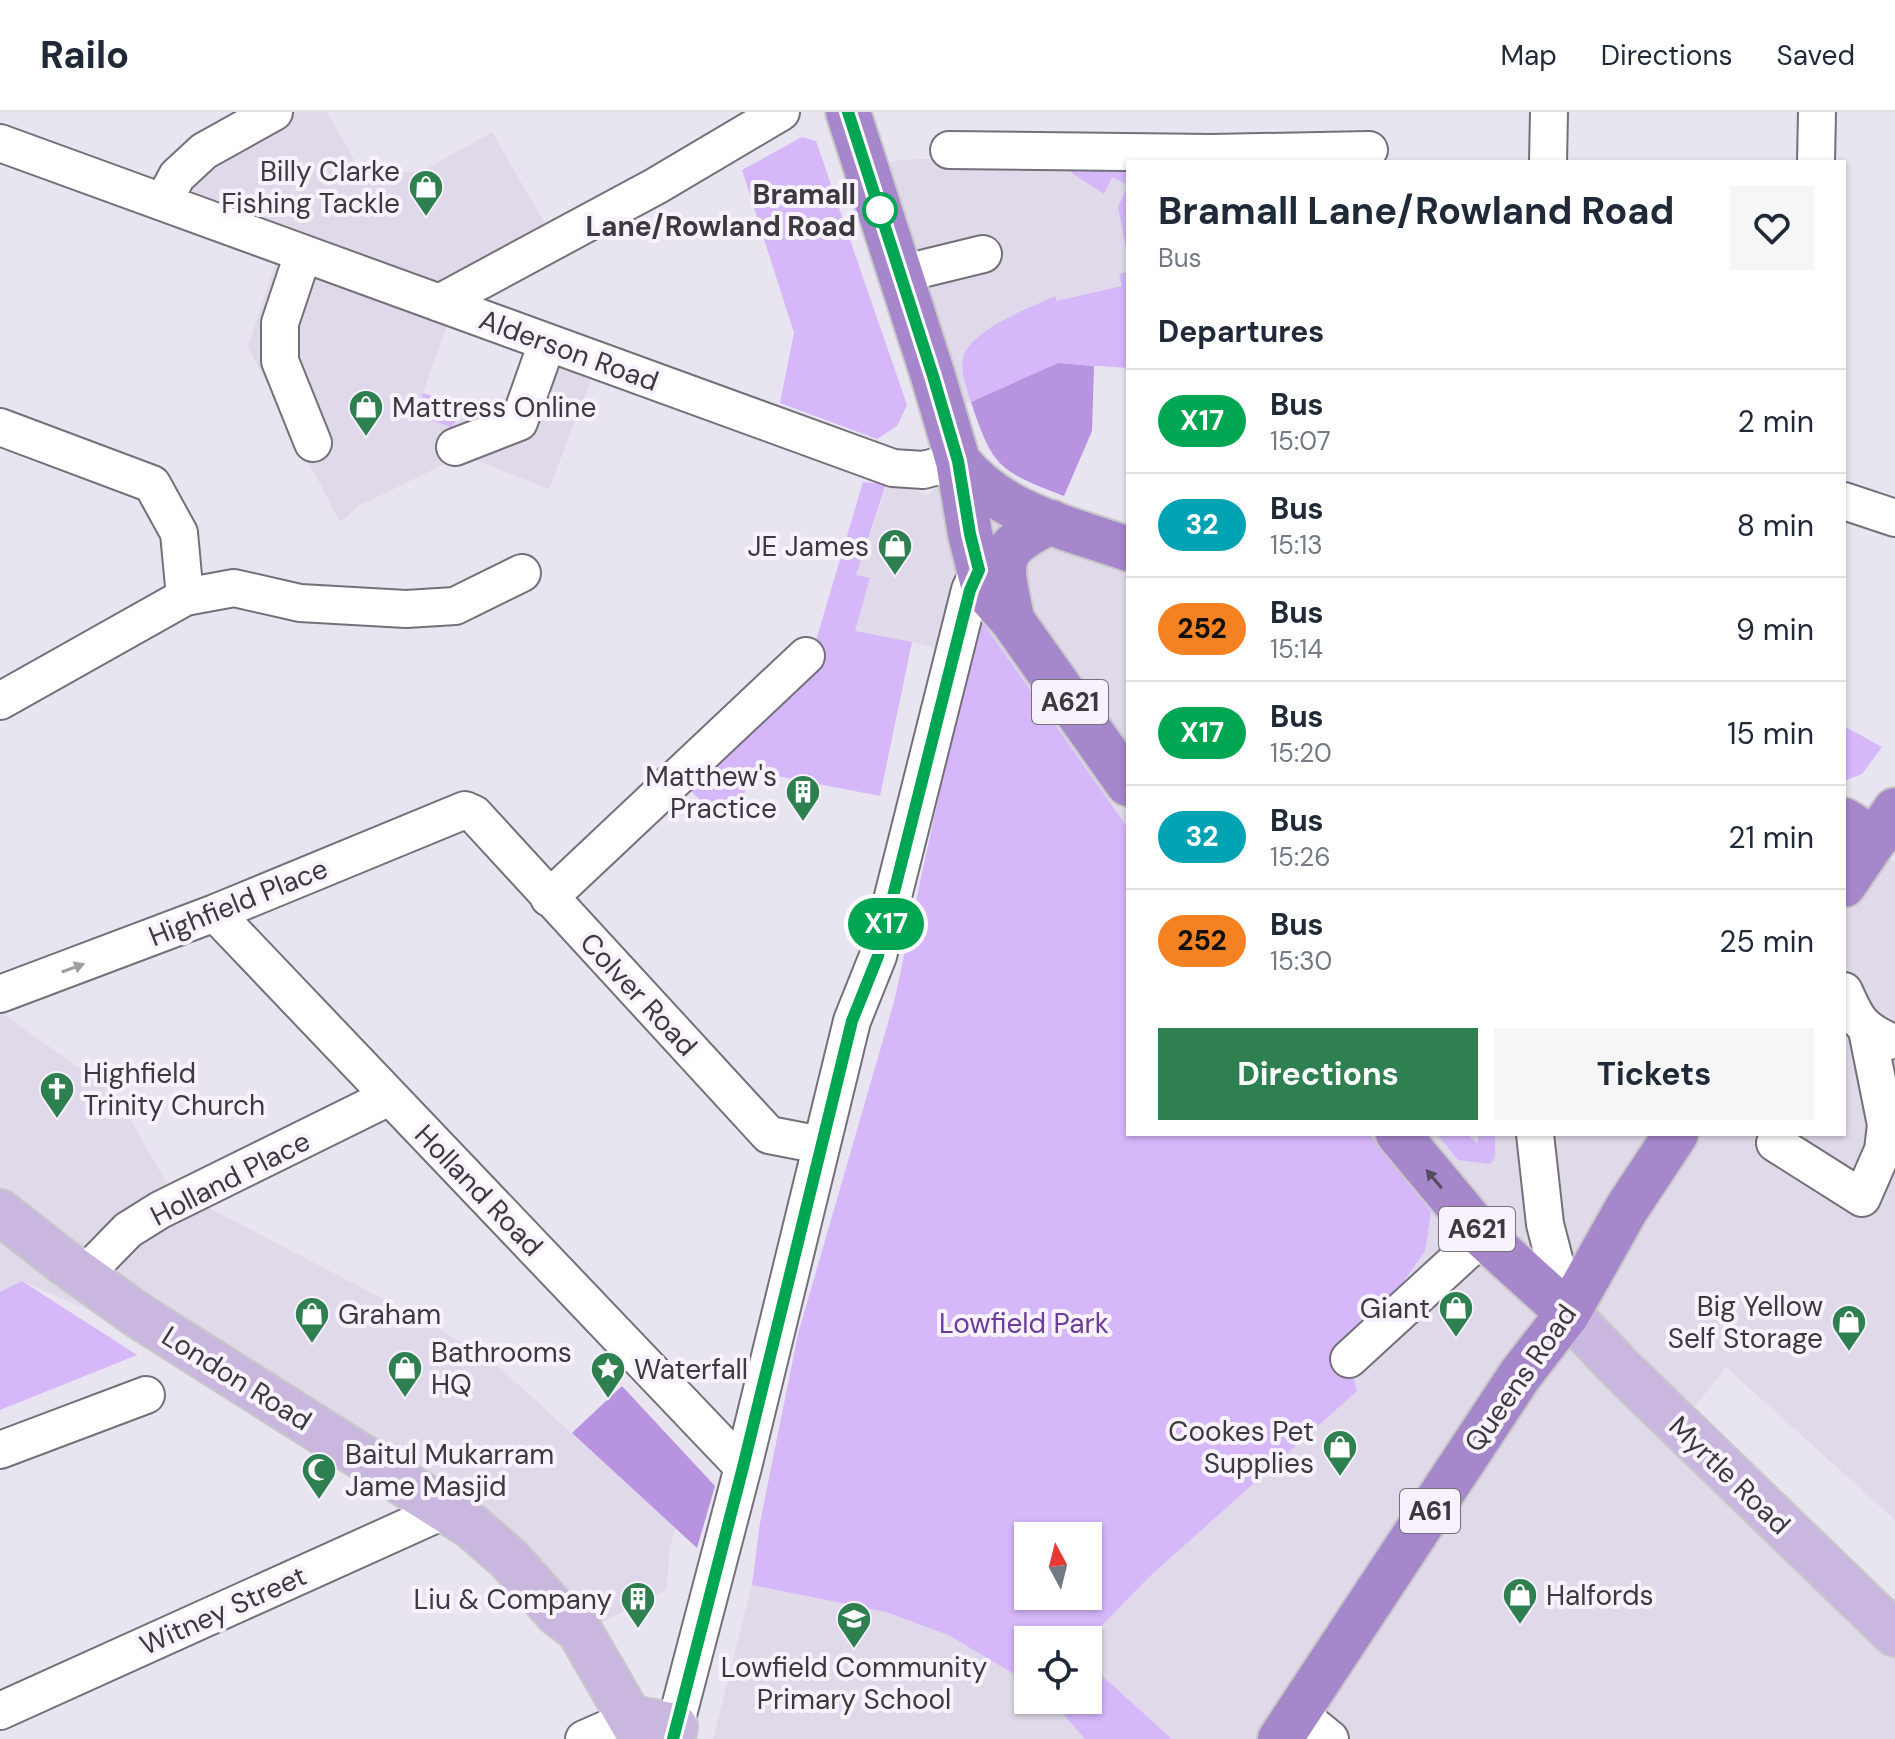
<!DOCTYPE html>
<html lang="en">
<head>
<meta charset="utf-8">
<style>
	body { margin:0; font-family:"DM Sans",sans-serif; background:#f6f6f7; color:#1f2937; height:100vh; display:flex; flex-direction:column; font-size:30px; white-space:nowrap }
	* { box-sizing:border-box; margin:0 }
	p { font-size:26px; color:#747a83 }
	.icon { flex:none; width:44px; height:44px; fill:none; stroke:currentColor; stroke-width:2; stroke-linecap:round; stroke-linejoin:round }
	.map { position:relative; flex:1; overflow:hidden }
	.drawer { position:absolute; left:1126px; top:48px; width:720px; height:976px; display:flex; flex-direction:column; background:#fff; border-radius:0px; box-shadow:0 2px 6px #0004 }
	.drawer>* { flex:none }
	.badge { padding:0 16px; border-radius:26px; font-size:28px; line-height:52px }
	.needle { width:52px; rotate:353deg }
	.controls { position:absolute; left:1014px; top:1410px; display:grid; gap:16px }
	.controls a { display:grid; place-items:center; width:88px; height:88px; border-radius:0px; background:#fff; box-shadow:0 2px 6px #0004; font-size:40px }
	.map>.badge { position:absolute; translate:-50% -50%; box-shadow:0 0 0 4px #fff }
	h2 { padding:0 32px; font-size:30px; line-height:72px }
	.round { display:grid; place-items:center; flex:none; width:84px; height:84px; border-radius:0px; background:#f6f6f7 }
	.overview { display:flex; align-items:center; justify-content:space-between; height:136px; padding:0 32px }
	h1 { font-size:38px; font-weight:700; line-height:60px }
	.cta { display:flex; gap:16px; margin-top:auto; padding:16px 32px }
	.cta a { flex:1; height:92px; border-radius:0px; background:#2f8051; color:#fff; font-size:32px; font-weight:700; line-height:92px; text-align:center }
	.cta a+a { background:#f6f6f7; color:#1f2937 }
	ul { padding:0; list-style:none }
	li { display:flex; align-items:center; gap:24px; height:104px; padding:0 32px; border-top:2px solid #e0e1e3 }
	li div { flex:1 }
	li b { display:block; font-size:30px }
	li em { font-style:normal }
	li .badge { min-width:88px; font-weight:700; text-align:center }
	header { display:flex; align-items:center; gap:48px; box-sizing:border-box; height:112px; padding:0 40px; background:#fff; border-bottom:2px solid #e0e1e3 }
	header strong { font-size:38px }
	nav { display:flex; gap:44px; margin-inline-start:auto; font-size:28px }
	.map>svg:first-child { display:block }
	.built { fill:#e0d9ea }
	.green { fill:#d5b7fa; fill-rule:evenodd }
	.forest { fill:#b793e0 }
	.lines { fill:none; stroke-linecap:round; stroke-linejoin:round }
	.minor-casing { stroke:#74707a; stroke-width:40 }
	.major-casing { stroke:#c8c8c9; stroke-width:48 }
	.highway-casing { stroke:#c8c8c9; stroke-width:48 }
	.minor { stroke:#fff; stroke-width:36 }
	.major { stroke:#cab7e0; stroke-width:44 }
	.highway { stroke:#a687cb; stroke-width:44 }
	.oneway { fill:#9e9c9f }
	.oneway2 { fill:#564d62 }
	.line-casing { stroke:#fff; stroke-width:18 }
	.line { stroke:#00a651; stroke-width:12 }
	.stop-dot { fill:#fff; stroke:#00a651; stroke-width:4 }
	.labels { text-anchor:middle; stroke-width:8; stroke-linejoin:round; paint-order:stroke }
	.shield { fill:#f7f2fd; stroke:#747178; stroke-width:2 }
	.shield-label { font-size:26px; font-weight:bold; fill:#3c3a3f }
	.poi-label { font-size:28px; fill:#3c3a3f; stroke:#f7f2fd; text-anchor:end }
	.stop-label { font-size:28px; font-weight:bold; fill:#3c3a3f; stroke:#f7f2fd; text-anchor:end }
	.street-label { font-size:28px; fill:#3c3a3f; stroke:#f7f2fd }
	.park-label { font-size:28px; fill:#6b3d98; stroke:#f7f2fd }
</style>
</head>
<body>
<header>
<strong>Railo</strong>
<nav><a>Map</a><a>Directions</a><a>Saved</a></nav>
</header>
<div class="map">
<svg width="1895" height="1627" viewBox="0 0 1895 1627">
	<rect width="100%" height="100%" fill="#e9e5f0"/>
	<path class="built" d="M 274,0 L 327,0 L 354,48 L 350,51 L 372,73 L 377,60 L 421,60 L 492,20 L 555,129 L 453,196 L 415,303 L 468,296 L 471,288 L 496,297 L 501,284 L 518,291 L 532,225 L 598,249 L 549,377 L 463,343 L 359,394 L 340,410 L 248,235 L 281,133 L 163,90 Z
		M 1025,43 L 1128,50 L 1128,256 L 1058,251 L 958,294 L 883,52 L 899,48 Z
		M 958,349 L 1128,437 L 1128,716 L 978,505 L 969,545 L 912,530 L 854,520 L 870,467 L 856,463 L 888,370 L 929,383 Z
		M 1844,708 L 1895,751 L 1895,1408 L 1726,1255 L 1670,1326 L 1895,1536 L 1895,1627 L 1172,1627 L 1088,1551 L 1088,1528 L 1149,1465 L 1357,1279 L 1349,1244 L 1431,1100 L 1369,1022 L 1844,1022 Z
		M 0,900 L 116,982 L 169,1075 L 437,1215 L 499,1255 L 675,1416 L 669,1442 L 667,1477 L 607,1508 L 579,1518 L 221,1256 L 22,1169 L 0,1180 Z
		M 752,1473 L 886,1500 L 948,1523 L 1028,1570 L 1028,1588 L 1053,1588 L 1086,1627 L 713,1627 Z"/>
	<path class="green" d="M 802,25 L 816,29 L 907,293 L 897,314 L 877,327 L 780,291 L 794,221 L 742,58 Z
		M 1070,44 L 1128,50 L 1128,146 L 1118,95 L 1128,73 L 1112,65 L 1104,82 L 1072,61 Z
		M 1128,160 L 1128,256 L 1058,251 L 971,290 C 967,277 960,260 963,246 C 971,217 1030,196 1055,184 L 1057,189 L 1122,174 L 1119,162 Z
		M 423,281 L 468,296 L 451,315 L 415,303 Z
		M 863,370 L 886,372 L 856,463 L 870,466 L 855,519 L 912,530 L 880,684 L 752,659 L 739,697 L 700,688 L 682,670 L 809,552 Z
		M 978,504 L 1128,716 L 1128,1022 L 1369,1022 L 1431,1100 L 1425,1139 L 1349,1246 L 1357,1279 L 1149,1465 L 1088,1528 L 1028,1528 L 1028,1570 L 948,1523 L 886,1500 L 752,1473 L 760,1411 L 798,1222 L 894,890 ZM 1028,1424 L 1088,1424 L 1088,1484 L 1028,1484 Z
		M 1844,614 L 1882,635 L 1862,662 L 1844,669 Z
		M 1437,1022 L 1468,1022 L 1477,1032 L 1479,1022 L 1495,1022 L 1495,1045 L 1490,1052 L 1458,1048 Z
		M 22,1169 L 137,1243 L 0,1298 L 0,1180 Z
		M 1088,1551 L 1172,1627 L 1085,1627 L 1051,1588 L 1088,1588 Z"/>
	<path class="forest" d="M 1058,251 L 1094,254 L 1092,319 L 1064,384 C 1000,359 993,357 971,290 Z
		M 622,1274 L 715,1374 L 697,1436 L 572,1321 Z"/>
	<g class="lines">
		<defs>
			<path id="minor" d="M 0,31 L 893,356 L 923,358 L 958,349
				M 949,38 L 1212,41 L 1369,38
				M 1548,50 L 1549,0
				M 1816,50 L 1817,0
				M 163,90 L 177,64 L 204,39 L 274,0
				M 303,142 L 280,211 L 280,249 L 313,331
				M 901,162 L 983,142
				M 439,191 L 656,74 L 781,0
				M 0,315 L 152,372 L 179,421 L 185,485
				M 455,335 L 519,310 L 547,231
				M 1844,389 L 1895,406
				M 0,589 L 185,485 L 234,476 L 300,491 L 406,497 L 455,494 L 522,461
				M 549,786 L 806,544
				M 215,801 L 743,1355
				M 1844,879 C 1856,906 1860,916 1889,929
				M 0,882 L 215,801 L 465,698 L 474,702 L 769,1023 L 821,1033
				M 1535,1022 L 1545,1112 L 1568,1201
				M 1775,1031 L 1862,1086 L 1883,1038 L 1886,1013 L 1867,918
				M 83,1164 L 128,1118 L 160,1098 L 389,985
				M 1349,1247 L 1483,1124
				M 0,1338 L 146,1283
				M 0,1599 L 445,1398
				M 1298,1601 L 1330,1627
				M 675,1614 L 743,1355 L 852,909 L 878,844 L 970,478 L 979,458 L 992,452
				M 584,1627 L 632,1606"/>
			<path id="major" d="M 0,1100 L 61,1148 L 139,1204 L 471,1414 L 509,1447 L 557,1501 L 579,1518 L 642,1627
				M 1568,1201 L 1621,1257 L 1895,1522
				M 632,1606 L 675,1614 L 673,1627"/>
			<path id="highway" d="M 848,0 L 933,264 L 958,349 L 970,422 L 984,477 L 1012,508 L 1128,672
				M 958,349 C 1001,403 1066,415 1128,437
				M 1011,501 C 999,446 997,436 1051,410
				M 1844,708 L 1875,728
				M 1844,773 L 1895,698
				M 1398,1022 L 1483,1124 L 1568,1201
				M 1280,1627 L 1520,1263 L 1568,1201 L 1627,1096 L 1676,1022"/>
		</defs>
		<use href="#minor" class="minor-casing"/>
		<use href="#major" class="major-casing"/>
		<use href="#highway" class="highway-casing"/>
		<use href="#minor" class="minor"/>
		<use href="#major" class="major"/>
		<use href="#highway" class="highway"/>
	</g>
	<defs><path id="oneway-solid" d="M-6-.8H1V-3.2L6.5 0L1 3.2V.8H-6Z" transform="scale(2)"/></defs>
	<use class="oneway" href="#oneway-solid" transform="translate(73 856) rotate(-20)"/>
	<use class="oneway2" href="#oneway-solid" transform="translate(1434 1067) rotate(-130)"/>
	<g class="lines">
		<defs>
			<path id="line" d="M 673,1627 L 743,1355 L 852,909 L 878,844 L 970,478 L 979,458 L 970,422 L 958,349 L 933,264 L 848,0"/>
		</defs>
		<use href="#line" class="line-casing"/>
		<use href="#line" class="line"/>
	</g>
	<defs>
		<symbol id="shop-pin" viewBox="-11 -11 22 30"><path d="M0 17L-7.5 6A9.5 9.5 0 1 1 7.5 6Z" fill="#2f8051" stroke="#f7f2fd"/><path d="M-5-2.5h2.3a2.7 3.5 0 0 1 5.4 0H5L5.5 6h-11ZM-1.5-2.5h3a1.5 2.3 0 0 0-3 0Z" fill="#fff"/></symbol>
		<symbol id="building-pin" viewBox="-11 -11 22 30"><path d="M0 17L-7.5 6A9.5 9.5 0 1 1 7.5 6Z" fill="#2f8051" stroke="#f7f2fd"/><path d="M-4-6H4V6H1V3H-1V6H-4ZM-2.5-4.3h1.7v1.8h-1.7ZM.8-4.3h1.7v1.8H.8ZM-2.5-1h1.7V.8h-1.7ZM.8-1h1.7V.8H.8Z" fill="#fff"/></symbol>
		<symbol id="church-pin" viewBox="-11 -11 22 30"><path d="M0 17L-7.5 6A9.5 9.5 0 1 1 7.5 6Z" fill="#2f8051" stroke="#f7f2fd"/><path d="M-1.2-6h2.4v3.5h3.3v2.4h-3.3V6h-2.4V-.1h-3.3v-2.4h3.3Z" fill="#fff"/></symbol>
		<symbol id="sight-pin" viewBox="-11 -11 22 30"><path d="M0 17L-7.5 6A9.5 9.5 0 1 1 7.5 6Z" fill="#2f8051" stroke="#f7f2fd"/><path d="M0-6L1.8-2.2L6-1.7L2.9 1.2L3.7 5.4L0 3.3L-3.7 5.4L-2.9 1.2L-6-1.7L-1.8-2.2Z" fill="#fff"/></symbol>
		<symbol id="mosque-pin" viewBox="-11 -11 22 30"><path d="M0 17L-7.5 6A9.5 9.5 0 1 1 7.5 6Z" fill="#2f8051" stroke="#f7f2fd"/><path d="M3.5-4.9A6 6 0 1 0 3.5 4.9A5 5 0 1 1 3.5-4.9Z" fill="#fff"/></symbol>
		<symbol id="school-pin" viewBox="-11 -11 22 30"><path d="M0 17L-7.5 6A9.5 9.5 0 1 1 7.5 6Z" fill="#2f8051" stroke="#f7f2fd"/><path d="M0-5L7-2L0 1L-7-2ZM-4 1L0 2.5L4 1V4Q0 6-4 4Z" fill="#fff"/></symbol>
	</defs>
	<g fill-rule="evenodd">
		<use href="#shop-pin" x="406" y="55" width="40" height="54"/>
		<use href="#shop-pin" x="346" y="275" width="40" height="54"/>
		<use href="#shop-pin" x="875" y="414" width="40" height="54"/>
		<use href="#building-pin" x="783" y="660" width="40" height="54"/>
		<use href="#church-pin" x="37" y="957" width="40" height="54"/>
		<use href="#shop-pin" x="1436" y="1176" width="40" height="54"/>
		<use href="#shop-pin" x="292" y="1182" width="40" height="54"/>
		<use href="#shop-pin" x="1829" y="1190" width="40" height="54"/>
		<use href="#shop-pin" x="385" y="1236" width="40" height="54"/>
		<use href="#sight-pin" x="588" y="1237" width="40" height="54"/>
		<use href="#shop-pin" x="1320" y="1315" width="40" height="54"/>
		<use href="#mosque-pin" x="299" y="1338" width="40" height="54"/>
		<use href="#shop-pin" x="1500" y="1463" width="40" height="54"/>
		<use href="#building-pin" x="618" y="1467" width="40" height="54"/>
		<use href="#school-pin" x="834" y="1487" width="40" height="54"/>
	</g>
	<circle class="stop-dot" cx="880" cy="98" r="16"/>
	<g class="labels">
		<g class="shield">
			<rect x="1032" y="568" width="76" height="44" rx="6"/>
			<rect x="1439" y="1095" width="76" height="44" rx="6"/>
			<rect x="1400" y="1377" width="60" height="44" rx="6"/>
		</g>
		<g class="shield-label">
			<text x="1070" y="599">A621</text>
			<text x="1477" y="1126">A621</text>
			<text x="1430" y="1408">A61</text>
		</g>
		<g class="poi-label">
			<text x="400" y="69">Billy Clarke<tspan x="400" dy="32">Fishing Tackle</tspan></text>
			<text x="392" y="305" text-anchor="start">Mattress Online</text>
			<text x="869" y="444">JE James</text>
			<text x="777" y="674">Matthew's<tspan x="777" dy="32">Practice</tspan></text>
			<text x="83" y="971" text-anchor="start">Highfield<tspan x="83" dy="32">Trinity Church</tspan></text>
			<text x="1823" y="1204">Big Yellow<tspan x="1823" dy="32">Self Storage</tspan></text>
			<text x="1430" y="1206">Giant</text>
			<text x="338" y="1212" text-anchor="start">Graham</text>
			<text x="431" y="1250" text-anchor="start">Bathrooms<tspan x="431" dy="32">HQ</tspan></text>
			<text x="634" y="1267" text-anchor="start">Waterfall</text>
			<text x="1314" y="1329">Cookes Pet<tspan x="1314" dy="32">Supplies</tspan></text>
			<text x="345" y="1352" text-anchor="start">Baitul Mukarram<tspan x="345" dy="32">Jame Masjid</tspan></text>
			<text x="1546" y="1493" text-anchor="start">Halfords</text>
			<text x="612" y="1497">Liu &amp; Company</text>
			<text x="854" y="1565" text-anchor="middle">Lowfield Community<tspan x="854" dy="32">Primary School</tspan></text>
		</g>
		<g class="stop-label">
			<text x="856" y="92">Bramall<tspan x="856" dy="32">Lane/Rowland Road</tspan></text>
		</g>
		<g class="street-label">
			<text transform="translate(569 238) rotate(20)" y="10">Alderson Road</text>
			<text transform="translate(238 790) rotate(-22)" y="10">Highfield Place</text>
			<text transform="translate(639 882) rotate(47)" y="10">Colver Road</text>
			<text transform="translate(230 1066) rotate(-27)" y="10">Holland Place</text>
			<text transform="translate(479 1078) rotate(46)" y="10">Holland Road</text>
			<text transform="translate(237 1266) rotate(32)" y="10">London Road</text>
			<text transform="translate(1520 1266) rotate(-55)" y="10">Queens Road</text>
			<text transform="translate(1730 1363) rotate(44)" y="10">Myrtle Road</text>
			<text transform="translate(223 1498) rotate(-24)" y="10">Witney Street</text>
		</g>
		<g class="park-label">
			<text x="1024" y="1221">Lowfield Park</text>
		</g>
	</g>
</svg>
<div class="controls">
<a><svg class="needle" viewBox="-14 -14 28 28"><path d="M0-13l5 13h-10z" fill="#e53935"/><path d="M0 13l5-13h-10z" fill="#747a83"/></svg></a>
<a><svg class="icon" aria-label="locate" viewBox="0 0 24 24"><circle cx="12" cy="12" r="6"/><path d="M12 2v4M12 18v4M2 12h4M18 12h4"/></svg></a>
</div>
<b class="badge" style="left:886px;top:812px;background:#00a651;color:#fff">X17</b>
<section class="drawer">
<div class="overview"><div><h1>Bramall Lane/Rowland Road</h1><p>Bus</p></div><a class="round"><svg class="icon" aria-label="heart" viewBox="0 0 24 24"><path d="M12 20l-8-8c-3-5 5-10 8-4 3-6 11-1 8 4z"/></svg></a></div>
<h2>Departures</h2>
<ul>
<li><span class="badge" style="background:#00a651;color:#fff">X17</span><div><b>Bus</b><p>15:07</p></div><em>2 min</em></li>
<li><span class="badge" style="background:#00a3b4;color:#fff">32</span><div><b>Bus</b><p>15:13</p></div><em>8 min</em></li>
<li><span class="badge" style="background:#f58220;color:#111">252</span><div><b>Bus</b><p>15:14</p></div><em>9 min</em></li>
<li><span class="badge" style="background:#00a651;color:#fff">X17</span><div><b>Bus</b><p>15:20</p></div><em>15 min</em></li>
<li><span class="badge" style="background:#00a3b4;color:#fff">32</span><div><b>Bus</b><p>15:26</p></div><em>21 min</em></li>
<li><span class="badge" style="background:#f58220;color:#111">252</span><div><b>Bus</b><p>15:30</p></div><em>25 min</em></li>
</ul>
<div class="cta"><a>Directions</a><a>Tickets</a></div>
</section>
</div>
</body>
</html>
